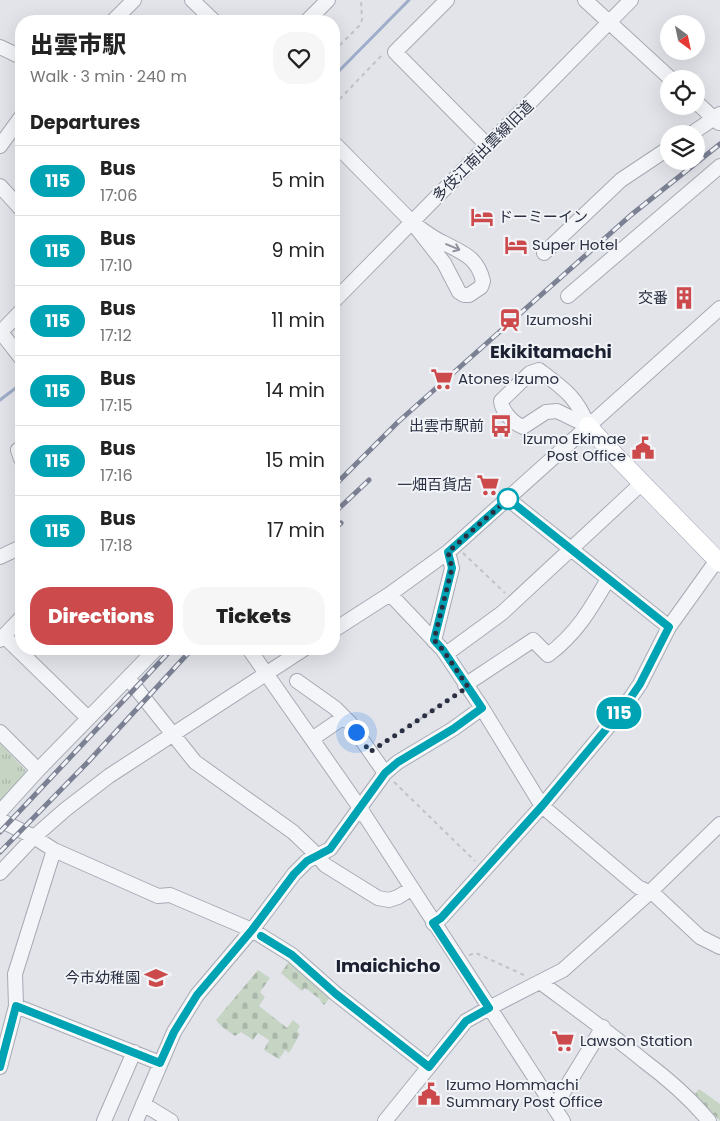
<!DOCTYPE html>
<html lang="en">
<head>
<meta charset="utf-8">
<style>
	body { margin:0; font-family:Poppins,"Noto Sans JP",sans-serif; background:#f6f6f6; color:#222; height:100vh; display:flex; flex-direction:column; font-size:19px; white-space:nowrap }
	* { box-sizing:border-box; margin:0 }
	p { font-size:16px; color:#767676 }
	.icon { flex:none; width:28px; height:28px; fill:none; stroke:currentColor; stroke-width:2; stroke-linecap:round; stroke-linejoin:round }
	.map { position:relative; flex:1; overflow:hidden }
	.panel { position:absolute; left:15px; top:15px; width:325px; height:640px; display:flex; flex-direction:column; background:#fff; border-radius:20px; box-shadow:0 5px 20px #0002 }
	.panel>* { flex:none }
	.badge { padding:0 10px; border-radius:16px; font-size:18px; line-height:32px }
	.needle { width:32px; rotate:147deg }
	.controls { position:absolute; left:660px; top:15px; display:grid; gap:10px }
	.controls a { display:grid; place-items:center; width:45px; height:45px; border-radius:50%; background:#fff; box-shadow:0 5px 20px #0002; font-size:25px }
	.you { position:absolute; width:25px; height:25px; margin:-12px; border:4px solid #fff; border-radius:50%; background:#1a73e8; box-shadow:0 0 0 8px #1a73e833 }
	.map>.badge { position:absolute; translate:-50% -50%; box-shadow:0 0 0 2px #fff }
	h2 { padding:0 15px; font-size:19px; line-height:45px }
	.round { display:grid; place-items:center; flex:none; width:52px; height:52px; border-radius:20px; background:#f6f6f6 }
	.head { display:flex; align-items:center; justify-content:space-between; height:85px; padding:0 15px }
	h1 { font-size:24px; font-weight:800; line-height:38px }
	.primary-button { display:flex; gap:10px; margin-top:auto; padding:10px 15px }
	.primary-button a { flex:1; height:58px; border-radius:20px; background:#cc4a4c; color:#fff; font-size:20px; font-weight:800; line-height:58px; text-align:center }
	.primary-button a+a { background:#f6f6f6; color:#222 }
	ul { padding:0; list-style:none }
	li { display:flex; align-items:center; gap:15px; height:70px; padding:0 15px; border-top:1px solid #e0e0e0 }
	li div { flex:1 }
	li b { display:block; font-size:19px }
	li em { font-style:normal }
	li .badge { min-width:55px; font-weight:700; text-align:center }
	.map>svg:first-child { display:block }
	.grass { fill:url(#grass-tufts) }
	.cemetery { fill:url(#cemetery-stones) }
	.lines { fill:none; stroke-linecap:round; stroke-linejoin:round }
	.stream { stroke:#9eadc9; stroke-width:3 }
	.minor-casing { stroke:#a7aab4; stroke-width:16 }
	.major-casing { stroke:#a1a7b5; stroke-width:19 }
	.path { stroke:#bfc2c9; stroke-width:2; stroke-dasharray:4 4; stroke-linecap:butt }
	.minor { stroke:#f4f5f8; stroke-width:14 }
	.major { stroke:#fff; stroke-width:18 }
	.rail-casing { stroke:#7b8193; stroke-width:5 }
	.rail { stroke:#f1f3f7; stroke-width:3; stroke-dasharray:9; stroke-linecap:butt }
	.oneway { stroke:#8f929d }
	.line-casing { stroke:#fff; stroke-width:11 }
	.line { stroke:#00a3b4; stroke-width:8 }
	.walk { stroke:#2a3042; stroke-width:5; stroke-dasharray:0 9 }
	.stop-dot { fill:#fff; stroke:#00a3b4; stroke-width:2.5 }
	.labels { text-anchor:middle; stroke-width:4; stroke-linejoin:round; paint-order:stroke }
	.street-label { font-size:15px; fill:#2a3042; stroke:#f1f3f7 }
	.poi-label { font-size:15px; fill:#2a3042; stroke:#f1f3f7; text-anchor:start }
	.quarter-label { font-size:18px; font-weight:bold; fill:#1c2132; stroke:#f1f3f7 }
</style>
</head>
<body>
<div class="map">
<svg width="720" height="1121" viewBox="0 0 720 1121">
	<defs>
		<pattern id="grass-tufts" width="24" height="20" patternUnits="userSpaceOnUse" patternTransform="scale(1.25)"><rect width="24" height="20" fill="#c5d4c3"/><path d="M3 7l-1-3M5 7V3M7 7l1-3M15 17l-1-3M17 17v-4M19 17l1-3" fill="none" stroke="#a9b6a9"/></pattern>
		<pattern id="cemetery-stones" width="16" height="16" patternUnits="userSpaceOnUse" patternTransform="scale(1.25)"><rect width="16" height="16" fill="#c5d4c3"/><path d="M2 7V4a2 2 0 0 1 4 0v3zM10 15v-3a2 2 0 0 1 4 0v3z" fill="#a9b6a9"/></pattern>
	</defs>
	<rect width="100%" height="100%" fill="#e2e4ea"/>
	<path class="grass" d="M 0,743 L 27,772 L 0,802 Z"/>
	<path class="cemetery" d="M 291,959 L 332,995 L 324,1005 L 320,1001 L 321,1000 L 305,988 L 302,991 L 281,973 Z
		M 258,970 L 270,978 L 260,992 L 265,997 L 259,1006 L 287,1028 L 293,1020 L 300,1026 L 297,1031 L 300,1034 L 289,1053 L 285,1050 L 279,1059 L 264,1050 L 269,1040 L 258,1033 L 253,1040 L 241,1032 L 235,1036 L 221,1026 L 216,1020 Z
		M 699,1089 L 720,1104 L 720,1121 L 695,1094 Z"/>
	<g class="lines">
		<path class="stream" d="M 334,76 L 409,0
			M 0,400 L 21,384"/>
		<defs>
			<path id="minor" d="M 192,0 L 214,21
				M 447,0 L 395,52 L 488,146
				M 585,0 L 671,79
				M 113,21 L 134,0
				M 307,21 L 328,0
				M 0,47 L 21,57
				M 696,102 L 719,123
				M 691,134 L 720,114
				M 334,143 L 412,222 L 444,263 L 459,292 L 464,295 L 469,295 L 481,287 L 483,281 C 477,256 462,253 442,242 C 431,237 421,229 412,222
				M 0,146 L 21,117
				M 0,186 L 21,209
				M 544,253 L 621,180 L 669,148
				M 568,296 L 720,166
				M 334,301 L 631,0
				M 0,331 L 21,358
				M 0,333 L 21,311
				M 539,370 C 563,388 577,397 588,426 L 557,411 L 546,412 L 523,427 C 512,423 502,411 501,401 L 530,373 Z
				M 21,448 L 18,450 L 21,459
				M 508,499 L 669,627
				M 0,557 L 21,547
				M 390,594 L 443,650 L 482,708 L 542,806 L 638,887 L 655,895 L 700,937 L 720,947
				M 334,630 L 390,594 L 448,552 L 720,308
				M 4,636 L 88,718
				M 0,640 L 21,618
				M 434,641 L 452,568 L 448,552
				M 249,649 L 360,808 L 563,1121
				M 446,654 L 502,613 L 642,483
				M 128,678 L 195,762 L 293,832 L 317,855 L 325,865 L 378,898 L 389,900 L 398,897 L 411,889
				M 297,681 L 335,708 L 350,723 L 385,773
				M 465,685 L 533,640 L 548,655 C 577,633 590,610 608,579
				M 0,732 L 38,770
				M 312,739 L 344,717
				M 0,812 L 38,770 L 156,649
				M 0,820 L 34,837 L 54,850 L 158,896 L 170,895 L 252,930 L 292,955 L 336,994 L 429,1067
				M 0,873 L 34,837 L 66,809 L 109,776 L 304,649
				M 433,923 L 441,918 L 542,806 L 623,709 L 640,684 L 669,627 L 717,560
				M 540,982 C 575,1008 610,1033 644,1061 C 668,1079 690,1098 709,1121
				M 16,1006 L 160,1063
				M 0,1067 L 16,1006 L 15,974 L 54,850
				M 143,1104 L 171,1121
				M 552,1104 L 559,1099 L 603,1027
				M 104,1121 L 134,1052
				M 136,1121 L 174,1032 L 197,995 L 252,930 L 294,874 L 307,861 L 330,849 L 385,773 L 398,762 L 453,729 L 482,708
				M 385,1121 L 466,1021 L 489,1008 L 563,970 L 649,893 L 720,824"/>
			<path id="major" d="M 588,426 L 608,448 L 720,563"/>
		</defs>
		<use href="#minor" class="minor-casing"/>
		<use href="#major" class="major-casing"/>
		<path class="path" d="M 334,51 L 360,25 L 362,20 L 361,0
			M 334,105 L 383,54
			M 463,553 L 505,593
			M 380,746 L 457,694
			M 394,782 L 475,861
			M 469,955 L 476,953 L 526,976"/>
		<use href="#minor" class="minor"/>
		<use href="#major" class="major"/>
		<defs>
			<path id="rail" d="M 334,486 L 398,422 L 631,215 L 720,144
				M 334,513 L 369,480
				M 334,529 L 341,523
				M 0,832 L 172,649
				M 0,852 L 88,762 L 192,649"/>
		</defs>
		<use href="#rail" class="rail-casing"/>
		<use href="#rail" class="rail"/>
	</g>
	<defs><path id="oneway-shaft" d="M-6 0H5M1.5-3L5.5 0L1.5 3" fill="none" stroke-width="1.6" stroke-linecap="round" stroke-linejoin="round" transform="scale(1.25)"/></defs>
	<use class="oneway" href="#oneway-shaft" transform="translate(453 247) rotate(23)"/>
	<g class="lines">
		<defs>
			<path id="line" d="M 0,1067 L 16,1006 L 160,1063 L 174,1032 L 197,995 L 252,930 L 294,874 L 307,861 L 330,849 L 385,773 L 398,762 L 453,729 L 482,708 L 443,650 L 434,640 L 452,568 L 448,552 L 508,499 L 669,627 L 640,684 L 623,709 L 542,806 L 441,918 L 433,923 L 489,1008 L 466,1021 L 429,1067 L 336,994 L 292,955 L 261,936"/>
		</defs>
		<use href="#line" class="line-casing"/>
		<use href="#line" class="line"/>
		<path class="walk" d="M 356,732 L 370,752 L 468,687 L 443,650 L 434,640 L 452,568 L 448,552 L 508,499"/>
	</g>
	<defs>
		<symbol id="hotel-bare" viewBox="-9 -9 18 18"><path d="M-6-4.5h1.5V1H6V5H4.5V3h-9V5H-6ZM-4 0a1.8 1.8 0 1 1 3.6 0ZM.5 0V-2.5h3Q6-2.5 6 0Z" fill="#cc4a4c" stroke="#f1f3f7" stroke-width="2.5" paint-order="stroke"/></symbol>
		<symbol id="building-bare" viewBox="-9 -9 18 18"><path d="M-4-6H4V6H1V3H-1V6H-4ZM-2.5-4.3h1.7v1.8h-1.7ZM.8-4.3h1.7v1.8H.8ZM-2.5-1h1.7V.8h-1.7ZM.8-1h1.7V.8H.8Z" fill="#cc4a4c" stroke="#f1f3f7" stroke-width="2.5" paint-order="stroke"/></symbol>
		<symbol id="station-bare" viewBox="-9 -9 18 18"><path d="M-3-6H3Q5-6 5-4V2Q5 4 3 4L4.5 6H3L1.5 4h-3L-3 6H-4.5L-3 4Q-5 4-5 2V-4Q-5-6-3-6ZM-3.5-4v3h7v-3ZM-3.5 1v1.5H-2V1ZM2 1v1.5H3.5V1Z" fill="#cc4a4c" stroke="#f1f3f7" stroke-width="2.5" paint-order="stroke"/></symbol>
		<symbol id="supermarket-bare" viewBox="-9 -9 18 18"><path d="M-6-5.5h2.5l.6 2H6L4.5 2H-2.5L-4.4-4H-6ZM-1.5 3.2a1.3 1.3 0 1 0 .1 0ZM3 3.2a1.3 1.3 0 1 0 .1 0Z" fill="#cc4a4c" stroke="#f1f3f7" stroke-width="2.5" paint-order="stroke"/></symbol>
		<symbol id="bus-bare" viewBox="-9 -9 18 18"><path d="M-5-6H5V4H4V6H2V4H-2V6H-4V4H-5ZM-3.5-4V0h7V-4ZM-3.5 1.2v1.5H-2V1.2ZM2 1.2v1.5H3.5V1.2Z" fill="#cc4a4c" stroke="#f1f3f7" stroke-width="2.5" paint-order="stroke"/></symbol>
		<symbol id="civic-bare" viewBox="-9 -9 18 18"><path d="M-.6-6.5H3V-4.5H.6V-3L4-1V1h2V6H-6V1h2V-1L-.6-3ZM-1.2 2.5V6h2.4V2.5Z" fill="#cc4a4c" stroke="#f1f3f7" stroke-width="2.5" paint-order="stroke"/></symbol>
		<symbol id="school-bare" viewBox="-9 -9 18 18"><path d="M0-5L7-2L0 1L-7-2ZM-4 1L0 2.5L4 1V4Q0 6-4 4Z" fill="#cc4a4c" stroke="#f1f3f7" stroke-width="2.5" paint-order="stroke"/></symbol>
	</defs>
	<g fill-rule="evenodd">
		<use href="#hotel-bare" x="466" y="201" width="32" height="32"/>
		<use href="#hotel-bare" x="500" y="229" width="32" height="32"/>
		<use href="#building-bare" x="668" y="282" width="32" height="32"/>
		<use href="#station-bare" x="494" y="304" width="32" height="32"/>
		<use href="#supermarket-bare" x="426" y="363" width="32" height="32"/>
		<use href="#bus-bare" x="485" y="410" width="32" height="32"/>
		<use href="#civic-bare" x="627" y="432" width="32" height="32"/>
		<use href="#supermarket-bare" x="472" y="469" width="32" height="32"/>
		<use href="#school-bare" x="140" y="962" width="32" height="32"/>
		<use href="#supermarket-bare" x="547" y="1025" width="32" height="32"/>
		<use href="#civic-bare" x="413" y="1078" width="32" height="32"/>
	</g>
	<circle class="stop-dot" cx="508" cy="499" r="10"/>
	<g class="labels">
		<g class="street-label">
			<text transform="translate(483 151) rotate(-45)" y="5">多伎江南出雲線旧道</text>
		</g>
		<g class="poi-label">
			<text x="498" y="222">ドーミーイン</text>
			<text x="532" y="250">Super Hotel</text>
			<text x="668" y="303" text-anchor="end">交番</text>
			<text x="526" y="325">Izumoshi</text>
			<text x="458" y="384">Atones Izumo</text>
			<text x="484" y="431" text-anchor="end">出雲市駅前</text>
			<text x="626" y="444" text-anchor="end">Izumo Ekimae<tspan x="626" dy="17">Post Office</tspan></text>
			<text x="472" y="490" text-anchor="end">一畑百貨店</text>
			<text x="140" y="983" text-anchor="end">今市幼稚園</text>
			<text x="580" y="1046">Lawson Station</text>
			<text x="446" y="1090">Izumo Hommachi<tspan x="446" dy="17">Summary Post Office</tspan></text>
		</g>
		<g class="quarter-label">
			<text x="551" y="358">Ekikitamachi</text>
			<text x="388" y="972">Imaichicho</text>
		</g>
	</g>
</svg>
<div class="controls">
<a><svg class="needle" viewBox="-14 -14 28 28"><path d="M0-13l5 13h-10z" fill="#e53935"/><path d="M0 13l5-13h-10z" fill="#767676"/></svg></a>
<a><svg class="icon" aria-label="locate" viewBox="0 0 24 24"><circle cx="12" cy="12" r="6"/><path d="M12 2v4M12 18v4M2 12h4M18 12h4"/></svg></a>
<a><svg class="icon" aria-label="layers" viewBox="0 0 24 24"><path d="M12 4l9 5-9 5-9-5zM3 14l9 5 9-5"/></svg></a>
</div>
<div class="you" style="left:356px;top:732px"></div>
<b class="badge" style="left:619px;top:713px;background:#00a3b4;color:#fff">115</b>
<section class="panel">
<div class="head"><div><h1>出雲市駅</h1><p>Walk · 3 min · 240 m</p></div><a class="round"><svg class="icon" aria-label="heart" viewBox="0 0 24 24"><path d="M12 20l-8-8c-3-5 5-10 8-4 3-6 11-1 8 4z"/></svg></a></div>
<h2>Departures</h2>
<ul>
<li><span class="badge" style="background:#00a3b4;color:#fff">115</span><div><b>Bus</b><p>17:06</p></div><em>5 min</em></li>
<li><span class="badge" style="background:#00a3b4;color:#fff">115</span><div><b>Bus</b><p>17:10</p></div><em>9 min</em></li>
<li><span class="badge" style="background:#00a3b4;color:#fff">115</span><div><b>Bus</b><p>17:12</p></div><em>11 min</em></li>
<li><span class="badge" style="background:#00a3b4;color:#fff">115</span><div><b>Bus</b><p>17:15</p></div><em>14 min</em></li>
<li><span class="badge" style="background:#00a3b4;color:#fff">115</span><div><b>Bus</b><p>17:16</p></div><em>15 min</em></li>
<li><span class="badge" style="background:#00a3b4;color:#fff">115</span><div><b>Bus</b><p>17:18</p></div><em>17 min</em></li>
</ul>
<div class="primary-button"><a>Directions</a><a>Tickets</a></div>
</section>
</div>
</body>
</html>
